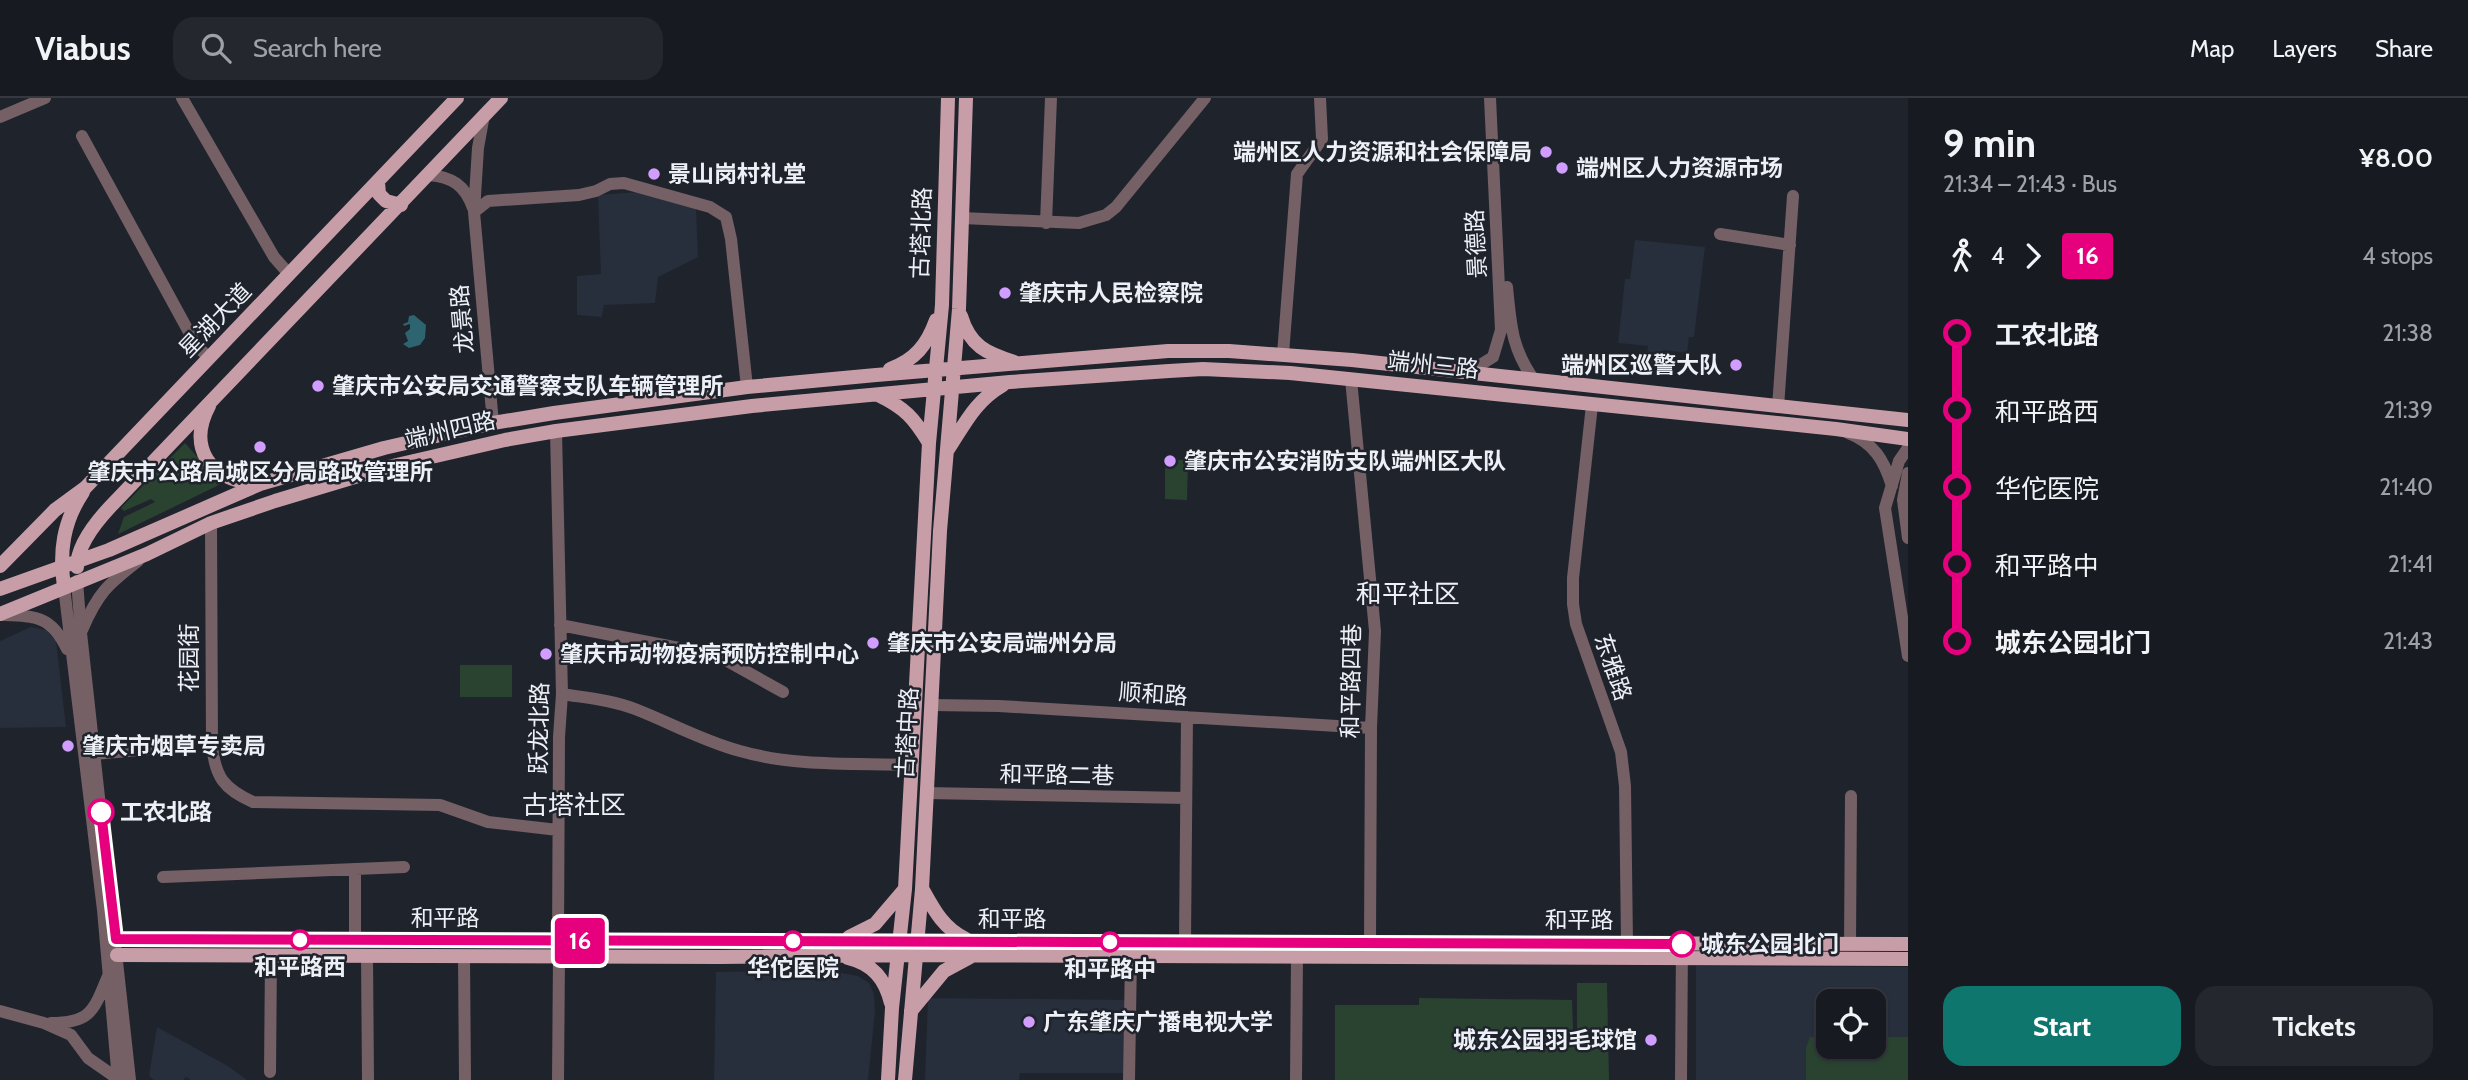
<!DOCTYPE html>
<html lang="en">
<head>
<meta charset="utf-8">
<style>
	body { margin:0; font-family:Cabin,"Noto Sans SC",sans-serif; background:#24272e; color:#f1f3f6; height:100vh; display:flex; flex-direction:column; font-size:26px; white-space:nowrap }
	* { box-sizing:border-box; margin:0 }
	p { font-size:23px; color:#9ea1a5 }
	.icon { flex:none; width:38px; height:38px; fill:none; stroke:currentColor; stroke-width:2; stroke-linecap:round; stroke-linejoin:round }
	.map { position:relative; flex:1; overflow:hidden }
	.details { display:flex; flex-direction:column; background:#171a21; width:560px }
	.details>* { flex:none }
	.badge { padding:0 14px; border-radius:5px; font-size:24px; line-height:46px }
	.controls { position:absolute; left:1816px; top:891px; display:grid; gap:14px }
	.controls a { display:grid; place-items:center; width:70px; height:70px; border-radius:14px; background:#171a21; box-shadow:0 2px 5px #0004,0 0 0 2px #36383f; font-size:35px }
	.map>.badge { position:absolute; translate:-50% -50%; box-shadow:0 0 0 4px #fff }
	.legs { display:flex; align-items:center; gap:10px; height:77px; padding:0 35px; font-size:23px }
	.legs p { margin-inline-start:auto }
	.head { display:flex; align-items:center; justify-content:space-between; height:119px; padding:0 35px }
	h1 { font-size:38px; font-weight:700; line-height:52px }
	.primary-button { display:flex; gap:14px; margin-top:auto; padding:14px 35px }
	.primary-button a { flex:1; height:80px; border-radius:21px; background:#0f766e; color:#fff; font-size:28px; font-weight:700; line-height:80px; text-align:center }
	.primary-button a+a { background:#24272e; color:#f1f3f6 }
	ul { padding:0 35px; list-style:none }
	li { display:flex; align-items:center; gap:24px; height:77px; font-size:26px }
	li i { display:grid; place-items:center; width:10px; height:100%; margin:0 9px; background:currentColor }
	li i::after { content:''; width:18px; height:18px; margin:-9px; border:5px solid; border-radius:50%; background:#171a21 }
	li p { margin-inline-start:auto }
	li:first-child i { background:linear-gradient(#0000 50%,currentColor 0) }
	li:last-child i { background:linear-gradient(currentColor 50%,#0000 0) }
	header { display:flex; align-items:center; gap:42px; box-sizing:border-box; height:98px; padding:0 35px; background:#171a21; border-bottom:2px solid #36383f }
	header strong { font-size:33px }
	nav { display:flex; gap:38px; margin-inline-start:auto; font-size:24px }
	.search { width:490px; height:63px; background:#24272e; display:flex; align-items:center; gap:18px; box-sizing:border-box; padding:0 24px; border-radius:21px; color:#9ea1a5; font-size:26px }
	main { display:flex; flex:1; min-height:0 }
	.map>svg:first-child { display:block }
	.built { fill:#272e3c; fill-rule:evenodd }
	.green { fill:#2a4331 }
	.water { fill:#2e6370 }
	.lines { fill:none; stroke-linecap:round; stroke-linejoin:round }
	.minor { stroke:#746065; stroke-width:12 }
	.major { stroke:#c79ea8; stroke-width:14 }
	.line-1-casing { stroke:#fff; stroke-width:16 }
	.line-1 { stroke:#e6007e; stroke-width:10 }
	.poi-dot { fill:#d19dfe; stroke:#1f232c; stroke-width:2.5 }
	.stop-1-dot { fill:#fff; stroke:#e6007e; stroke-width:3.5 }
	.labels { text-anchor:middle; stroke-width:5; stroke-linejoin:round; paint-order:stroke }
	.poi-label { font-size:23px; font-weight:bold; fill:#edf0f7; stroke:#1f232c; text-anchor:start }
	.street-label { font-size:23px; fill:#edf0f7; stroke:#1f232c }
	.stop-label { font-size:23px; font-weight:bold; fill:#edf0f7; stroke:#1f232c }
	.quarter-label { font-size:26px; fill:#edf0f7; stroke:#1f232c }
</style>
</head>
<body>
<header>
<strong>Viabus</strong>
<div class="search"><svg class="icon" aria-label="search" viewBox="0 0 24 24"><circle cx="10" cy="10" r="6"/><path d="M15 15l6 6"/></svg>Search here</div>
<nav><a>Map</a><a>Layers</a><a>Share</a></nav>
</header>
<main>
<div class="map">
<svg width="1908" height="982" viewBox="0 0 1908 982">
	<rect width="100%" height="100%" fill="#1f232c"/>
	<path class="built" d="M 639,94 L 696,111 L 698,159 L 658,179 L 655,205 L 604,207 L 602,219 L 577,217 L 577,178 L 601,176 L 598,97 Z
		M 1635,142 L 1705,149 L 1694,239 L 1689,239 L 1687,255 L 1663,252 L 1661,269 L 1646,267 L 1648,248 L 1618,245 L 1625,181 L 1630,181 Z
		M 31,529 L 46,532 L 56,543 L 66,629 L 0,630 L 0,543 Z
		M 1696,868 L 1908,869 L 1908,982 L 1696,982 ZM 1829,903 L 1874,903 L 1874,948 L 1829,948 Z
		M 826,872 L 858,878 L 869,885 L 874,896 L 875,914 L 868,982 L 714,982 L 716,874 Z
		M 928,900 L 1130,902 L 1131,975 L 1020,975 L 1019,982 L 925,982 Z
		M 157,929 L 228,968 L 247,982 L 191,982 L 186,979 L 183,982 L 154,982 L 149,978 Z"/>
	<path class="green" d="M 185,345 L 221,386 L 118,436 L 124,419 L 155,404 L 151,401 L 124,413 L 121,410 Z
		M 1165,362 L 1188,362 L 1187,402 L 1165,401 Z
		M 460,567 L 512,567 L 512,599 L 460,599 Z
		M 1577,885 L 1607,885 L 1609,982 L 1335,982 L 1335,907 L 1419,907 L 1419,900 L 1572,902 L 1573,932 L 1577,932 Z
		M 1810,939 L 1829,939 L 1829,948 L 1874,948 L 1874,939 L 1908,939 L 1908,982 L 1806,982 L 1806,950 Z"/>
	<path class="water" d="M 414,217 L 426,227 L 425,240 L 420,247 L 409,250 L 403,246 L 408,243 L 405,235 L 410,231 L 410,226 L 404,228 L 403,226 L 408,224 L 409,218 Z"/>
	<g class="lines">
		<path class="minor" d="M 182,0 L 274,159 L 289,176
			M 484,17 L 478,50 L 474,114 L 493,325
			M 0,19 L 45,0
			M 82,38 L 196,247 L 209,260
			M 429,77 C 452,79 465,87 473,110
			M 474,114 L 488,103 L 579,97 L 596,93 L 610,86 L 624,85 L 710,109 L 726,119 L 731,141 L 747,289
			M 962,120 L 1079,125 L 1106,117 L 1116,109 L 1205,0
			M 1046,125 L 1051,0
			M 1720,136 L 1790,147
			M 1507,189 C 1511,227 1511,249 1534,282
			M 1283,256 L 1297,76 L 1322,41 L 1320,0
			M 1467,275 L 1493,259 L 1501,232 L 1490,0
			M 1351,281 L 1375,533 L 1371,630 L 1370,845
			M 1592,307 L 1573,480 L 1573,506 L 1576,526 L 1621,654 L 1625,688 L 1627,845
			M 1778,309 L 1793,98
			M 556,333 L 562,596 L 559,639 L 558,843
			M 1848,335 C 1874,345 1884,362 1892,388
			M 1908,350 L 1899,363 L 1885,410 L 1908,558
			M 1908,375 L 1903,402 L 1908,440
			M 211,425 L 212,647 C 215,679 224,691 253,704 L 440,707 L 488,724 L 558,732
			M 77,483 L 81,535 L 130,982
			M 64,489 L 103,812 L 118,982
			M 0,517 C 35,518 51,517 67,551
			M 560,527 L 705,555 L 722,560 L 783,594
			M 82,532 C 98,495 107,487 138,463
			M 562,596 C 587,600 612,602 635,611 C 671,625 703,643 740,653 C 795,669 855,665 911,667
			M 932,607 L 999,608 L 1371,630
			M 94,656 L 163,650
			M 927,695 L 1186,700
			M 163,779 L 404,769
			M 355,842 L 355,771
			M 1185,844 L 1187,619
			M 1850,846 L 1851,698
			M 367,858 L 368,982
			M 464,858 L 465,982
			M 0,913 L 44,925 L 71,937 L 88,960 L 118,981
			M 51,925 C 91,925 94,912 108,878
			M 270,974 L 271,858
			M 558,982 L 559,858
			M 1129,982 L 1131,858
			M 1296,982 L 1297,859
			M 1681,982 L 1682,846"/>
		<path class="major" d="M 378,84 L 379,96 L 386,103 L 401,107
			M 961,218 C 970,248 986,255 1014,264
			M 890,271 C 915,262 927,247 936,222
			M 878,297 C 905,310 914,320 929,345
			M 209,308 C 187,349 210,383 255,385
			M 947,353 C 965,326 974,304 1003,287
			M 0,468 L 55,412 L 85,390 L 457,0
			M 77,469 C 77,448 96,424 110,409 L 501,0
			M 64,489 C 59,454 63,424 83,394
			M 0,491 L 109,452 L 260,386 L 384,350 L 493,325 L 554,315 L 747,289 L 876,277 L 1168,253 L 1229,253 L 1352,262 L 1908,322
			M 0,516 L 147,456 L 211,425 L 275,403 L 388,369 L 505,342 L 556,333 L 752,308 L 1010,284 L 1169,273 L 1203,271 L 1290,275 L 1836,331 L 1908,341
			M 923,792 C 934,812 944,831 966,841
			M 849,839 L 875,826 L 904,792
			M 116,841 L 1908,846
			M 117,857 L 720,859 L 916,857 L 1908,861
			M 848,860 C 873,866 885,881 891,905
			M 911,913 L 944,873 L 970,859
			M 888,982 L 892,910 L 905,791 L 929,345 L 942,207 L 948,0
			M 905,982 L 922,791 L 940,433 L 959,211 L 966,0"/>
	</g>
	<g class="lines">
		<defs>
			<path id="line-1" d="M 101,714 L 116,841 L 1682,846"/>
		</defs>
		<use href="#line-1" class="line-1-casing"/>
		<use href="#line-1" class="line-1"/>
	</g>
	<g class="poi-dot">
		<circle cx="1546" cy="54" r="7"/>
		<circle cx="1562" cy="70" r="7"/>
		<circle cx="654" cy="76" r="7"/>
		<circle cx="1005" cy="195" r="7"/>
		<circle cx="1736" cy="267" r="7"/>
		<circle cx="318" cy="288" r="7"/>
		<circle cx="260" cy="349" r="7"/>
		<circle cx="1170" cy="363" r="7"/>
		<circle cx="873" cy="545" r="7"/>
		<circle cx="546" cy="556" r="7"/>
		<circle cx="68" cy="648" r="7"/>
		<circle cx="1029" cy="924" r="7"/>
		<circle cx="1651" cy="942" r="7"/>
	</g>
	<g class="stop-1-dot">
		<circle cx="101" cy="714" r="12"/>
		<circle cx="300" cy="842" r="9"/>
		<circle cx="793" cy="843" r="9"/>
		<circle cx="1110" cy="844" r="9"/>
		<circle cx="1682" cy="846" r="12"/>
	</g>
	<g class="labels">
		<g class="poi-label">
			<text x="1532" y="62" text-anchor="end">端州区人力资源和社会保障局</text>
			<text x="1576" y="78">端州区人力资源市场</text>
			<text x="668" y="84">景山岗村礼堂</text>
			<text x="1019" y="203">肇庆市人民检察院</text>
			<text x="1722" y="275" text-anchor="end">端州区巡警大队</text>
			<text x="332" y="296">肇庆市公安局交通警察支队车辆管理所</text>
			<text x="1184" y="371">肇庆市公安消防支队端州区大队</text>
			<text x="260" y="382" text-anchor="middle">肇庆市公路局城区分局路政管理所</text>
			<text x="887" y="553">肇庆市公安局端州分局</text>
			<text x="560" y="564">肇庆市动物疫病预防控制中心</text>
			<text x="82" y="656">肇庆市烟草专卖局</text>
			<text x="1043" y="932">广东肇庆广播电视大学</text>
			<text x="1637" y="950" text-anchor="end">城东公园羽毛球馆</text>
		</g>
		<g class="street-label">
			<text transform="translate(921 135) rotate(-88)" y="8">古塔北路</text>
			<text transform="translate(1476 146) rotate(-93)" y="8">景德路</text>
			<text transform="translate(462 221) rotate(-95)" y="8">龙景路</text>
			<text transform="translate(215 222) rotate(-46)" y="8">星湖大道</text>
			<text transform="translate(1433 267) rotate(6)" y="8">端州三路</text>
			<text transform="translate(450 332) rotate(-13)" y="8">端州四路</text>
			<text transform="translate(189 560) rotate(-90)" y="8">花园街</text>
			<text transform="translate(1613 569) rotate(71)" y="8">东雅路</text>
			<text transform="translate(1351 583) rotate(-89)" y="8">和平路四巷</text>
			<text transform="translate(1153 596) rotate(4)" y="8">顺和路</text>
			<text transform="translate(539 630) rotate(-89)" y="8">跃龙北路</text>
			<text transform="translate(907 635) rotate(-87)" y="8">古塔中路</text>
			<text transform="translate(1057 677) rotate(1)" y="8">和平路二巷</text>
			<text x="445" y="828">和平路</text>
			<text x="1012" y="829">和平路</text>
			<text x="1579" y="830">和平路</text>
		</g>
		<g class="stop-label">
			<text x="120" y="722" text-anchor="start">工农北路</text>
			<text x="1701" y="854" text-anchor="start">城东公园北门</text>
			<text x="300" y="877">和平路西</text>
			<text x="793" y="878">华佗医院</text>
			<text x="1110" y="879">和平路中</text>
		</g>
		<g class="quarter-label">
			<text x="1408" y="505">和平社区</text>
			<text x="574" y="716">古塔社区</text>
		</g>
	</g>
</svg>
<div class="controls">
<a><svg class="icon" aria-label="locate" viewBox="0 0 24 24"><circle cx="12" cy="12" r="6"/><path d="M12 2v4M12 18v4M2 12h4M18 12h4"/></svg></a>
</div>
<b class="badge" style="left:580px;top:843px;background:#e6007e;color:#fff">16</b>
</div>
<section class="details">
<div class="head"><div><h1>9 min</h1><p>21:34 – 21:43 · Bus</p></div><b>¥8.00</b></div>
<div class="legs"><svg class="icon" aria-label="walk" viewBox="0 0 24 24"><circle cx="13" cy="4" r="2"/><path d="M13 8l-2 6 4 7M11 14l-3 7M7 12l3-4h3l4 4"/></svg>4<svg class="icon" aria-label="forward" viewBox="0 0 24 24"><path d="M9 5l7 7-7 7"/></svg><b class="badge" style="background:#e6007e;color:#fff">16</b><p>4 stops</p></div>
<ul>
<li><i style="color:#e6007e"></i><b>工农北路</b><p>21:38</p></li>
<li><i style="color:#e6007e"></i><span>和平路西</span><p>21:39</p></li>
<li><i style="color:#e6007e"></i><span>华佗医院</span><p>21:40</p></li>
<li><i style="color:#e6007e"></i><span>和平路中</span><p>21:41</p></li>
<li><i style="color:#e6007e"></i><b>城东公园北门</b><p>21:43</p></li>
</ul>
<div class="primary-button"><a>Start</a><a>Tickets</a></div>
</section>
</main>
</body>
</html>
